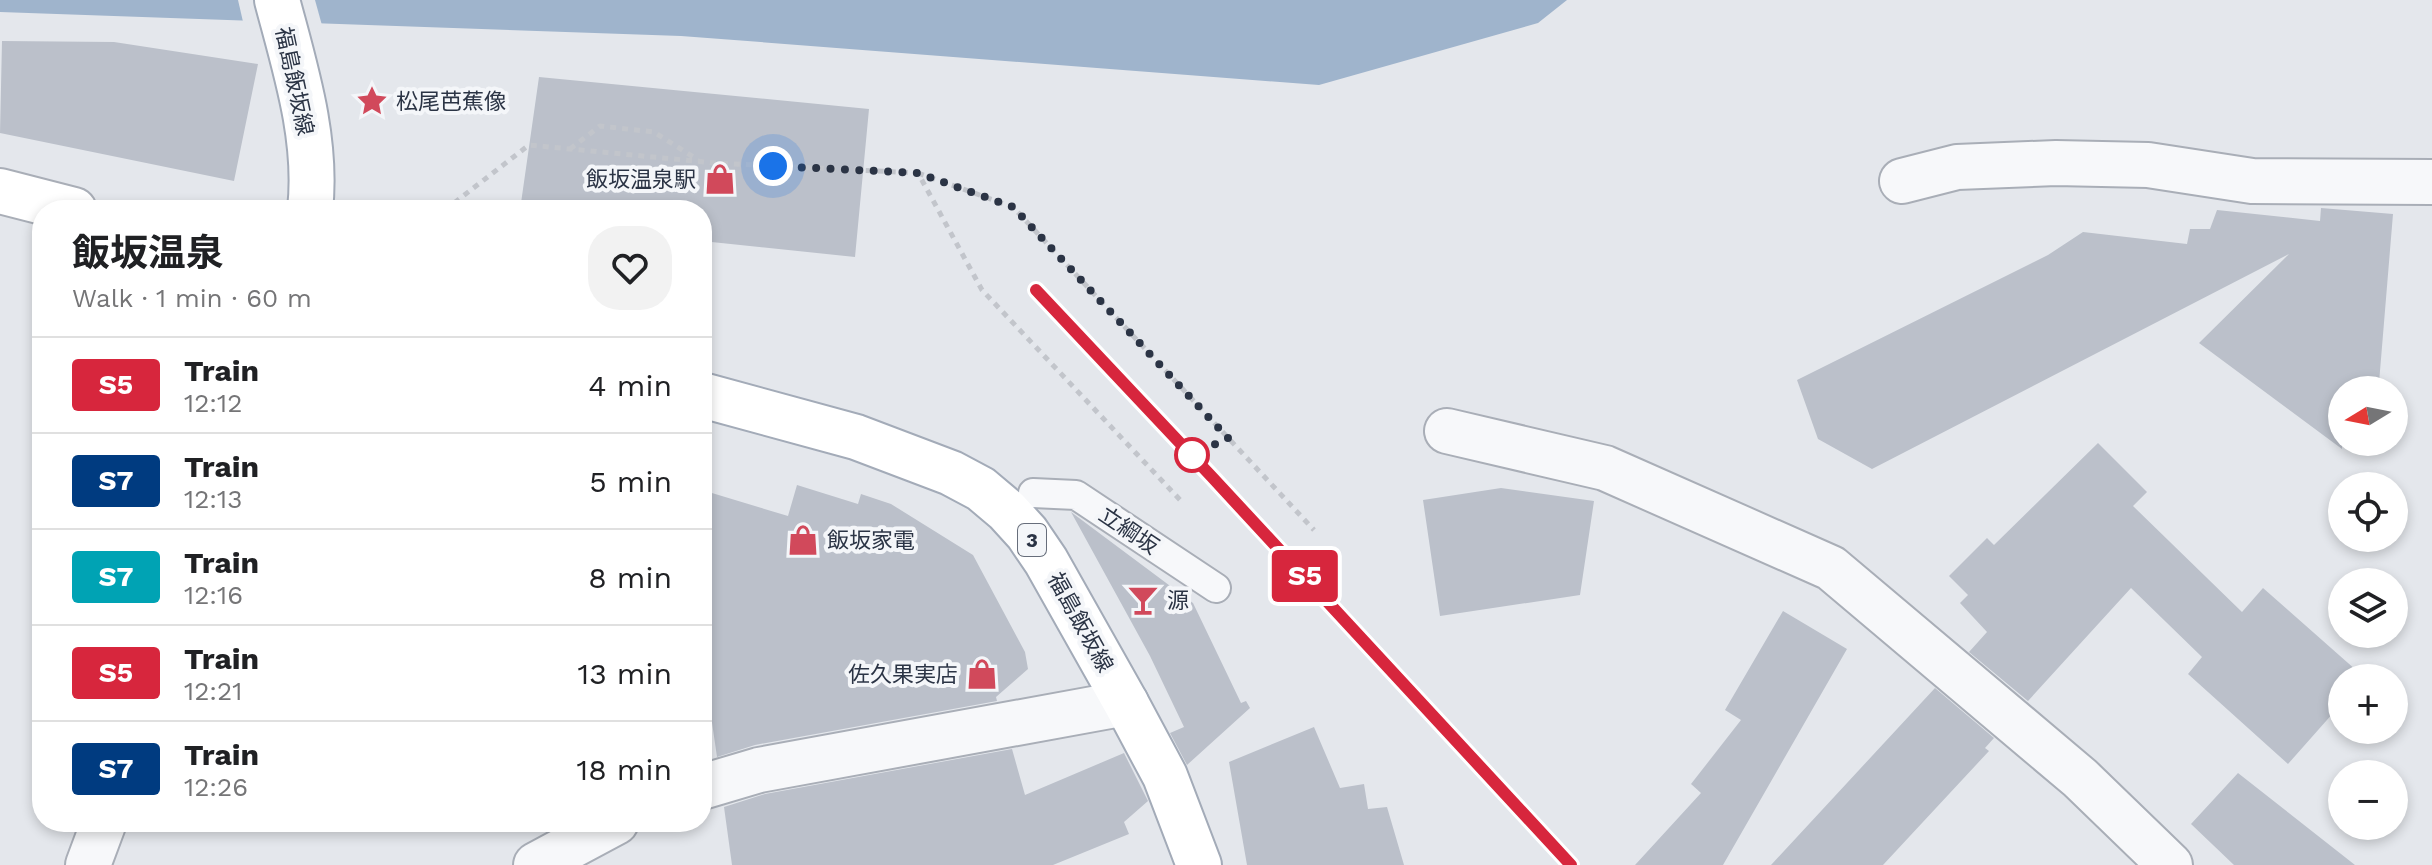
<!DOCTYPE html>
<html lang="en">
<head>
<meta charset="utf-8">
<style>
	body { margin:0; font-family:"Work Sans","Noto Sans JP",sans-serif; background:#f2f2f2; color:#202124; height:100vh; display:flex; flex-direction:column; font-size:30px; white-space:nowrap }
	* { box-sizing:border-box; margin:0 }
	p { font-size:26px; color:#757577 }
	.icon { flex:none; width:44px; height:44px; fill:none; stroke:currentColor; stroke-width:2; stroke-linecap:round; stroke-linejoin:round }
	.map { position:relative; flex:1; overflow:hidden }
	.panel { position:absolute; left:32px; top:200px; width:680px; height:632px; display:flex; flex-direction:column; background:#fff; border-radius:32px; box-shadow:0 4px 12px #0003 }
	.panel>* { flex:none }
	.badge { padding:0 16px; border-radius:6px; font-size:28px; line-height:52px }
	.needle { width:52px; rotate:260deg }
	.tools { position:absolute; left:2328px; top:376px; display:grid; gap:16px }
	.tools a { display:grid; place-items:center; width:80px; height:80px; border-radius:50%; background:#fff; box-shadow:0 4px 12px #0003; font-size:40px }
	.you { position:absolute; width:40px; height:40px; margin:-20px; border:6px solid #fff; border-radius:50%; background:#1a73e8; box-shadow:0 0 0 12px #1a73e833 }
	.map>.badge { position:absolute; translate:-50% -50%; box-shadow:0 0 0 4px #fff }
	.round { display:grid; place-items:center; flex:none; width:84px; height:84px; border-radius:32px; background:#f2f2f2 }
	.headline { display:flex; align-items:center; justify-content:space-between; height:136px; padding:0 40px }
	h1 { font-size:38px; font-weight:700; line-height:60px }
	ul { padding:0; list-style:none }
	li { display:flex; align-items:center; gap:24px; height:96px; padding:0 40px; border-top:2px solid #e0e0e0 }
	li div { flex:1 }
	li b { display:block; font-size:30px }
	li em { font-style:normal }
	li .badge { min-width:88px; font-weight:700; text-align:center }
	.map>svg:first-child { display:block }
	.water { fill:#9fb4cc }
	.pier { fill:#e4e7ec }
	.building { fill:#bbc0ca }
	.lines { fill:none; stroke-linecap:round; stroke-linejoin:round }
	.service-casing { stroke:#a9aeb7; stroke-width:32 }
	.minor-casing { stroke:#a9aeb7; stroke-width:48 }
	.secondary-casing { stroke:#a9aeb7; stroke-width:48 }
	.primary-casing { stroke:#a3abb8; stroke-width:48 }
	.path { stroke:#c2c5cb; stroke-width:5; stroke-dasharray:6 6; stroke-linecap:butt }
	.service { stroke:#f7f8fa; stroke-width:28 }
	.minor { stroke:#f7f8fa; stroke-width:44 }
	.secondary { stroke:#fff; stroke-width:44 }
	.primary { stroke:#fff; stroke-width:44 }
	.rail { stroke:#7d8696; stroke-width:6; stroke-dasharray:4 8; stroke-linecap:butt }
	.line-casing { stroke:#fff; stroke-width:18 }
	.line { stroke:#d7263d; stroke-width:12 }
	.walk { stroke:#2b3445; stroke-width:8; stroke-dasharray:0 14.4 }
	.stop-dot { fill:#fff; stroke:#d7263d; stroke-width:4 }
	.labels { text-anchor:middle; stroke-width:8; stroke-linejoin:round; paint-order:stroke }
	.shield { fill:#f4f6f9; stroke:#676e7b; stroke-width:2 }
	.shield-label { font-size:20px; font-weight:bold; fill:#2b3445 }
	.street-label { font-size:22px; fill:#2b3445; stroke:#f4f6f9 }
	.poi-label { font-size:22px; fill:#2b3445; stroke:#f4f6f9; text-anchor:start }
</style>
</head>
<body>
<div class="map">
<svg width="2432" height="865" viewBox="0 0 2432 865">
	<rect width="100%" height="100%" fill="#e4e7ec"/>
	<path class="water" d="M 0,0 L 1567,0 L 1538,23 L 1319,85 L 681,36 L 0,12 Z"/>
	<path class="pier" d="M 238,0 L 315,0 L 323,29 L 244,26 Z"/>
	<path class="building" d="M 2,41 L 114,42 L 258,64 L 234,181 L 0,133 Z
		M 539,77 L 869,109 L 855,257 L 702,241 L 702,210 L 520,210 Z
		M 2321,208 L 2393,214 L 2379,383 L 2355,379 L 2354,390 L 2342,390 L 2342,449 L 2199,343 L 2289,254 L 1872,469 L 1818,439 L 1797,380 L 2048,255 L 2083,232 L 2187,244 L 2190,229 L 2210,229 L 2217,210 L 2320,221 Z
		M 2098,443 L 2147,492 L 2133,506 L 2242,612 L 2263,588 L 2365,678 L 2342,678 L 2342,703 L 2288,764 L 2188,674 L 2202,657 L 2131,588 L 2028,701 L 1969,652 L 1987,632 L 1960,603 L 1968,595 L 1949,576 L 1987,538 L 1994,545 Z
		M 797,485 L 858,504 L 861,494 L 891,504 L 973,555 L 1025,652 L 1028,669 L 996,697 L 997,701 L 755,745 L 717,757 L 702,654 L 702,490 L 788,516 Z
		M 1501,488 L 1594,501 L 1580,595 L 1440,616 L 1423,500 Z
		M 1071,512 L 1193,603 L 1241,703 L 1246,701 L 1250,708 L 1187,765 L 1170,733 L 1184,727 L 1150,656 Z
		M 1783,611 L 1847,649 L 1723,865 L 1635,865 L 1701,793 L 1691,784 L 1741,720 L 1725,710 Z
		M 1935,688 L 1994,738 L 1985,748 L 1989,751 L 1883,865 L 1771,865 Z
		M 1314,727 L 1340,788 L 1364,784 L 1368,809 L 1387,807 L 1404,865 L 1247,865 L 1229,762 Z
		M 1012,749 L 1025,795 L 1124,753 L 1148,801 L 1124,822 L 1129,834 L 1053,865 L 732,865 L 724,807 L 765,794 Z
		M 2238,773 L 2355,865 L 2234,865 L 2191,824 Z"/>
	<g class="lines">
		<defs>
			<path id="service" d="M 1033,493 L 1076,495 L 1216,588"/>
			<path id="minor" d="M 1902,181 L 1957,167 L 2056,163 L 2148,165 L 2252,181 L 2432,182
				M 1447,431 L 1605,468 L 1831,568 L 2080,778 L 2170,865
				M 702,787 L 759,770 L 1126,703
				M 88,865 L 104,822
				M 536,865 L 616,822"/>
			<path id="secondary" d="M 0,191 L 74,210"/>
			<path id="primary" d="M 277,0 C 295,68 318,139 310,210
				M 702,395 L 856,437 L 951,473 L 981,489 L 1007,511 L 1027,533 L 1046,561 L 1126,703 L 1165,776 L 1199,865"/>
		</defs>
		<use href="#service" class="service-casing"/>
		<use href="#minor" class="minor-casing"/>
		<use href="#secondary" class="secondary-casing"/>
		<use href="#primary" class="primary-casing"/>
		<path class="path" d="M 570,149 L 600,126 L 654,132 L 698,160
			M 918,173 L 1013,207 L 1314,530
			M 445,210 L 529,145 L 715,163 L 918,173 L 982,290 L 1183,503"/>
		<use href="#service" class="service"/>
		<use href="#minor" class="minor"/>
		<use href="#secondary" class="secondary"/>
		<use href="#primary" class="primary"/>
		<path class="rail" d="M 1036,290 L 1212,477 L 1571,865"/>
	</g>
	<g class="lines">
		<defs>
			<path id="line" d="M 1036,290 L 1212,477 L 1571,865"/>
		</defs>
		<use href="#line" class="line-casing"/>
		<use href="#line" class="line"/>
		<path class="walk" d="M 773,166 L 918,173 L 1013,207 L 1228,438 L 1192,455"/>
	</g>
	<defs>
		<symbol id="sight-bare" viewBox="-9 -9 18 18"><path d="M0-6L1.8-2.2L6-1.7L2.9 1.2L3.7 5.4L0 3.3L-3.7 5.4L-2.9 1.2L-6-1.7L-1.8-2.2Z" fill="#d1495b" stroke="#f4f6f9" stroke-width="2.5" paint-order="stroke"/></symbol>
		<symbol id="shop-bare" viewBox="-9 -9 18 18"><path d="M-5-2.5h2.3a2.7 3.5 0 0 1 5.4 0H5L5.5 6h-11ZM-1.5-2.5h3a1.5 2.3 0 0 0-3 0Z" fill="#d1495b" stroke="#f4f6f9" stroke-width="2.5" paint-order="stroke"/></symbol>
		<symbol id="bar-bare" viewBox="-9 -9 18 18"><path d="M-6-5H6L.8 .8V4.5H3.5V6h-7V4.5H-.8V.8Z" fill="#d1495b" stroke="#f4f6f9" stroke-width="2.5" paint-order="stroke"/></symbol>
	</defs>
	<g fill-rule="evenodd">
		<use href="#sight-bare" x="350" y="79" width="44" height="44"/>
		<use href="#shop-bare" x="698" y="157" width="44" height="44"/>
		<use href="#shop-bare" x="781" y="518" width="44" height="44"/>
		<use href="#bar-bare" x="1121" y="578" width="44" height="44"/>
		<use href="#shop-bare" x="960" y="652" width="44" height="44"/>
	</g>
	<circle class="stop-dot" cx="1192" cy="455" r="16"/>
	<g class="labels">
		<rect class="shield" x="1018" y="524" width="28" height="32" rx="6"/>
		<g class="shield-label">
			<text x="1032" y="547">3</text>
		</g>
		<g class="street-label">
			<text transform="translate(295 81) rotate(78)" y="8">福島飯坂線</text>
			<text transform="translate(1129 530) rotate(34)" y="8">立綱坂</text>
			<text transform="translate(1081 622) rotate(61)" y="8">福島飯坂線</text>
		</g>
		<g class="poi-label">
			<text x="396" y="109">松尾芭蕉像</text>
			<text x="696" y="187" text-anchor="end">飯坂温泉駅</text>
			<text x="827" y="548">飯坂家電</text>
			<text x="1167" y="608">源</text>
			<text x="958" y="682" text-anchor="end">佐久果実店</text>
		</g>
	</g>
</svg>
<div class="tools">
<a><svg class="needle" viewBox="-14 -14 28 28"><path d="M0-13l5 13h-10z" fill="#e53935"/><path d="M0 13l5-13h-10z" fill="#757577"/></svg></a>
<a><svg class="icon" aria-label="locate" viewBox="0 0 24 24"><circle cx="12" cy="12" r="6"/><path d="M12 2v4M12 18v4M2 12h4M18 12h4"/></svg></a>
<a><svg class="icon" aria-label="layers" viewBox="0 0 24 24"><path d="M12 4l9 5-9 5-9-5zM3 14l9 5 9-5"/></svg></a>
<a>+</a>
<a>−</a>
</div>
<div class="you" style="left:773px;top:166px"></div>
<b class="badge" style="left:1305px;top:576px;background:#d7263d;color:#fff">S5</b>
<section class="panel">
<div class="headline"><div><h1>飯坂温泉</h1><p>Walk · 1 min · 60 m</p></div><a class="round"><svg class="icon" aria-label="heart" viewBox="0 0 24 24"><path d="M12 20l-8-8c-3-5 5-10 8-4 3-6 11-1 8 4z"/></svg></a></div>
<ul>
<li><span class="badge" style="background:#d7263d;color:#fff">S5</span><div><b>Train</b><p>12:12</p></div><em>4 min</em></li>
<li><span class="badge" style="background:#003b80;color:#fff">S7</span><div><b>Train</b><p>12:13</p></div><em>5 min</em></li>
<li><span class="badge" style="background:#00a3b4;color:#fff">S7</span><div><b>Train</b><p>12:16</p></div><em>8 min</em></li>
<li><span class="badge" style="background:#d7263d;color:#fff">S5</span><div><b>Train</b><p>12:21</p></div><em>13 min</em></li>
<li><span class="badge" style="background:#003b80;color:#fff">S7</span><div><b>Train</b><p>12:26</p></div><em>18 min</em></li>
</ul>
</section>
</div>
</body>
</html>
